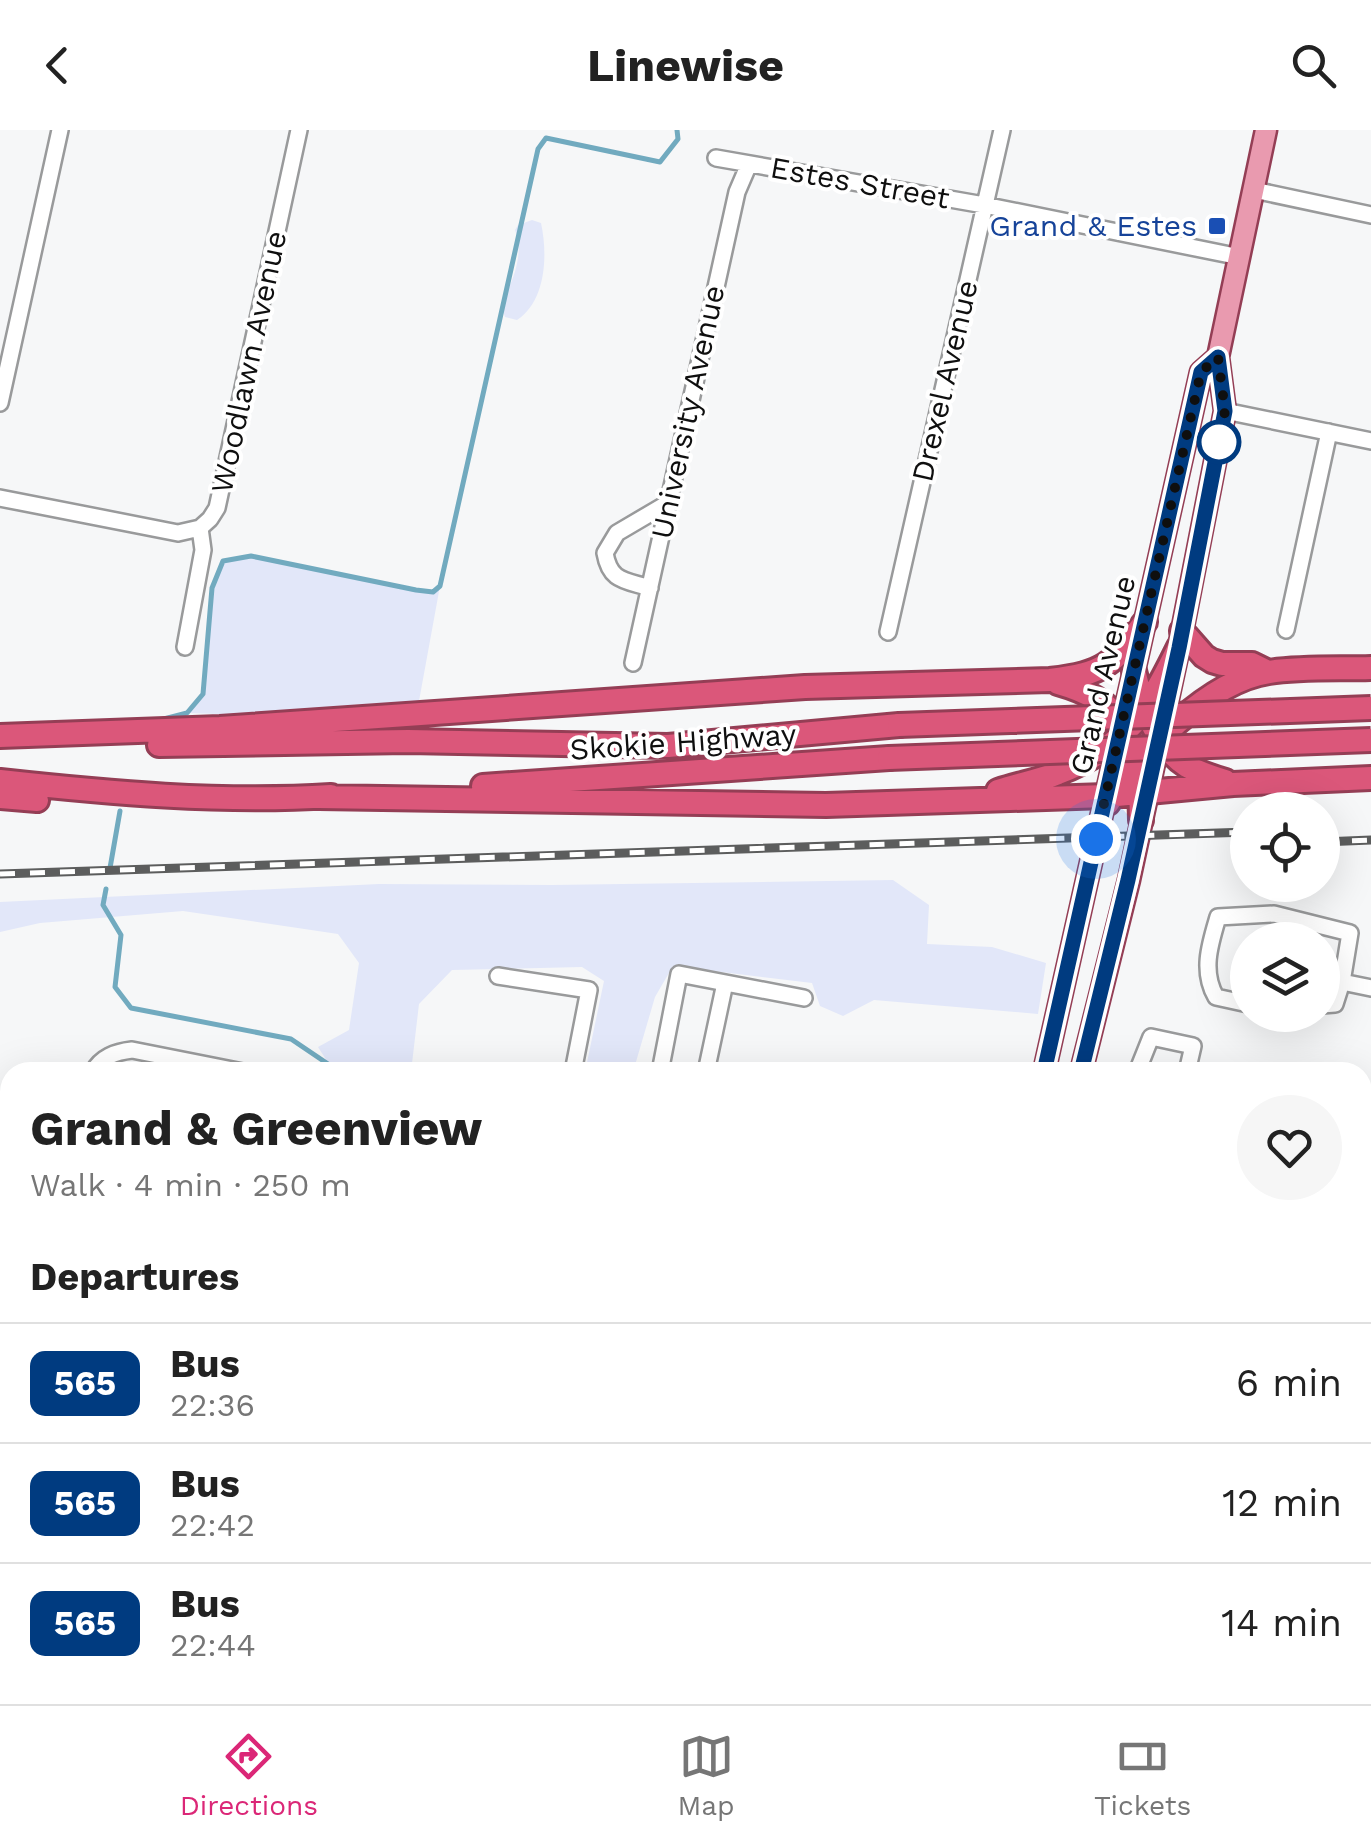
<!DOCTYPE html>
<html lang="en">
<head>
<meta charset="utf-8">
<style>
	body { margin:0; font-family:"Work Sans",sans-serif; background:#f6f6f6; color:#222; height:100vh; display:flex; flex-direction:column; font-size:38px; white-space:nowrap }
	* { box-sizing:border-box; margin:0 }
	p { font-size:32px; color:#767676 }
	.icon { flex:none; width:55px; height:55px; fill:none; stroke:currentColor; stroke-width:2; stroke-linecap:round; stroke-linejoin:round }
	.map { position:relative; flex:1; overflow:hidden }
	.side { position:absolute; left:0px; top:932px; width:1372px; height:642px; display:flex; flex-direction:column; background:#fff; border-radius:30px 30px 0 0; box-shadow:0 10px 40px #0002 }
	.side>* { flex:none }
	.badge { padding:0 20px; border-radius:15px; font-size:35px; line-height:65px }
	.tools { position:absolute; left:1230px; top:662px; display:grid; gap:20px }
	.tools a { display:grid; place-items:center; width:110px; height:110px; border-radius:50%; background:#fff; box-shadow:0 10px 40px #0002; font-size:50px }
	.you { position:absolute; width:50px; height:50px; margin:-25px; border:8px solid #fff; border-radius:50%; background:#1a73e8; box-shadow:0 0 0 15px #1a73e833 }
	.map>.badge { position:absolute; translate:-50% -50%; box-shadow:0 0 0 5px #fff }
	h2 { padding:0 30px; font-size:38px; line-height:90px }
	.round { display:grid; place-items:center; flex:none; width:105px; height:105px; border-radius:52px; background:#f6f6f6 }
	.summary { display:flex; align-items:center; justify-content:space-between; height:170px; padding:0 30px }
	h1 { font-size:48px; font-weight:700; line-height:75px }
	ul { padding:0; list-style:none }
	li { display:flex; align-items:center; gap:30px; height:120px; padding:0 30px; border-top:2px solid #e0e0e0 }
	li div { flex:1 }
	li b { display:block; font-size:38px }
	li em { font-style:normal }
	li .badge { min-width:110px; font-weight:700; text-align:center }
	header { display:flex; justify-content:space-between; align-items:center; height:130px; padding:0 30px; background:#fff; font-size:45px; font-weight:700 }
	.dock { display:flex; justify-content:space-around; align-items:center; height:140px; border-top:2px solid #e0e0e0; background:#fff; font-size:28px; color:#767676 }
	.dock a { display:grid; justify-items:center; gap:5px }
	.dock .current { color:#db2777 }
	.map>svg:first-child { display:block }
	.green { fill:#e2e7f9 }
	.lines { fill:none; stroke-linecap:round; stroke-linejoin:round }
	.stream { stroke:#71aabf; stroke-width:5 }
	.minor-casing { stroke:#999a9b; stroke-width:20 }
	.major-casing { stroke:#943e55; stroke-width:25 }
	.highway-casing { stroke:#943e55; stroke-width:28 }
	.minor { stroke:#fff; stroke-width:15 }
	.major { stroke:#e99aaf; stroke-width:20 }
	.highway { stroke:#db577a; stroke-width:22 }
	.rail-casing { stroke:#5c5d5d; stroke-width:9 }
	.rail { stroke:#fff; stroke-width:5; stroke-dasharray:15; stroke-linecap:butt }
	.highway-bridge-casing { stroke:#943e55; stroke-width:28; stroke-linecap:butt }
	.highway-bridge { stroke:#db577a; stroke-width:22 }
	.line-casing { stroke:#fff; stroke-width:22 }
	.line { stroke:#003b80; stroke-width:15 }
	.walk { stroke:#0f0f0f; stroke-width:10; stroke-dasharray:0 18 }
	.transit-dot { fill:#1a4fb4; stroke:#fff; stroke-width:4 }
	.stop-dot { fill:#fff; stroke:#003b80; stroke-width:5 }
	.labels { text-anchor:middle; stroke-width:8; stroke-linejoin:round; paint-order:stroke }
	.street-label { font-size:30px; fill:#0f0f0f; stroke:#fff }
	.transit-label { font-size:30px; fill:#164399; stroke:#fff; text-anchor:end }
</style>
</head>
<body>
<header><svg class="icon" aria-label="back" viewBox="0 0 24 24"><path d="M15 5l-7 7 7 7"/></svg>Linewise<svg class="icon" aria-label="search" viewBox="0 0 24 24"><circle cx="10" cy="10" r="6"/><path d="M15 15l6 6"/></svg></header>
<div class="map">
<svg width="1371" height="1574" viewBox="0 0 1371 1574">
	<rect width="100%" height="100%" fill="#f6f7f8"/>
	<path class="green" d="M 532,90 L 541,93 C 548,125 546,171 517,190 L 505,187 L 501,175 C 512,152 525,125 515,100 L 518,95 Z
		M 251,426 L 416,460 L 433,462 L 440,456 L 419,571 L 349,575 L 253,585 L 187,583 L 203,564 L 212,458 L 223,431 Z
		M 893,750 L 929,775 L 927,814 L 992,817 L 1046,833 L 1038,884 L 874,870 L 843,886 L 820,876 L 812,853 L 673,836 L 655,867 L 633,942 L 585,942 L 604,851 L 582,837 L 452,840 L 419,874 L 411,942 L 334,942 L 318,917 L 349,900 L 359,833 L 338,804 L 183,781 L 40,793 L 0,802 L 0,772 L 379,754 L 552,755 Z"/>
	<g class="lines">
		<path class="stream" d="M 160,590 L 187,583 L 203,564 L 212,458 L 223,431 L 251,426 L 416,460 L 433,462 L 440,456 L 538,19 L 546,8 L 660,32 L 678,9 L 677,0
			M 110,738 L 120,681
			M 106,759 L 103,775 L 121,805 L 115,857 L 131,878 L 291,909 L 328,934 L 328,942"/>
		<defs>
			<path id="minor" d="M 716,28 L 984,75 L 1240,127
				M 1254,60 L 1371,85
				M 0,273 L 60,0
				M 1225,281 L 1371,311
				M 0,368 L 178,403 L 200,398
				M 650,458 C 625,450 610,452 605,423 L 617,403 L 668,373
				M 1286,500 L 1329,302
				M 888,502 L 1002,0
				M 185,517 L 203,420 L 200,398 L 210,389 L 217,378 L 299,0
				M 633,533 L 737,62 L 749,34
				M 498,846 L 589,860 L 573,942
				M 1342,852 L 1371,858
				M 1248,874 L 1216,867 C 1201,841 1210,814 1218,787 L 1274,784 L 1350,803 L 1342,852 L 1335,874 L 1322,875
				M 93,942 C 101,927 115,922 132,920 L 243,942
				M 660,942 L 679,844 L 804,868
				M 706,942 L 725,853
				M 1137,942 L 1151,907 L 1193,916 L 1187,942
				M 1362,1121 L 1371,1123
				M 0,1133 L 10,1135
				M 1362,1188 L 1367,1166
				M 0,1337 L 10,1292
				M 0,1376 L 10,1378
				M 1362,1407 L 1371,1409
				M 797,1565 L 842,1574
				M 945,1565 L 990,1574
				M 429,1574 L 431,1565
				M 689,1574 L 691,1565
				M 1007,1574 L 1009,1565"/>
			<path id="major" d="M 1044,942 L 1201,242 L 1218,227
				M 1081,942 L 1129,750 L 1179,517 L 1225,281 L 1218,227 L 1266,0
				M 912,1574 L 914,1565"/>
			<path id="highway" d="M 1182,501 L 1204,526 L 1212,531 L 1222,534 L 1252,534 L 1268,542
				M 1134,541 C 1142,575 1156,616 1187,636 C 1199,643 1212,647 1225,651
				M 1058,553 C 1086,561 1109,572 1125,597
				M 0,606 L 220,598 L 805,557 L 1050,550 C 1105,543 1111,536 1145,492
				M 159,615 L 408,611 L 668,616 L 899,595
				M 0,651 C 109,663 221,673 331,666
				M 1140,651 L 1141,690
				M 483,656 L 889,628
				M 998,661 C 1018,654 1039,651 1058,643 C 1127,617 1148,580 1179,517
				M 0,667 L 37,670
				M 319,667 L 826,675 L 1106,666 L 1233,654 L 1371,648
				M 1108,673 C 1140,623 1208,551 1269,542 C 1301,537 1338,539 1371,538"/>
		</defs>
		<use href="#minor" class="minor-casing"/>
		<use href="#major" class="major-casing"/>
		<use href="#highway" class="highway-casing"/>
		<use href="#minor" class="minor"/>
		<use href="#major" class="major"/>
		<use href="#highway" class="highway"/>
		<defs>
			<path id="rail" d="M 1322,712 L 1371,710
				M 0,744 L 1248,702"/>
		</defs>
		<use href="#rail" class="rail-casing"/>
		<use href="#rail" class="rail"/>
		<defs>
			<path id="highway-bridge" d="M 899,595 L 1371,578
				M 889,628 L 1371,610"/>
		</defs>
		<use href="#highway-bridge" class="highway-bridge-casing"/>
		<use href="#highway-bridge" class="highway-bridge"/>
	</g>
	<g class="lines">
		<defs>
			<path id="line" d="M 1044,942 L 1201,242 L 1218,227 L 1225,281 L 1179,518 L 1128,750 L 1081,942"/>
		</defs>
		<use href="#line" class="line-casing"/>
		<use href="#line" class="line"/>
		<path class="walk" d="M 1096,709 L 1201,242 L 1218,227 L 1225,281 L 1218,314 L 1219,312"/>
	</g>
	<rect class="transit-dot" x="1207" y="86" width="20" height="20" rx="5"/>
	<circle class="stop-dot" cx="1219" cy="312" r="20"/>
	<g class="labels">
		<g class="street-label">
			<text transform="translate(860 53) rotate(10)" y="10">Estes Street</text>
			<text transform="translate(249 232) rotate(-78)" y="10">Woodlawn Avenue</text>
			<text transform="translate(945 251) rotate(-77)" y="10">Drexel Avenue</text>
			<text transform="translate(688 282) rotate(-78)" y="10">University Avenue</text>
			<text transform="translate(1103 545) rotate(-77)" y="10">Grand Avenue</text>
			<text transform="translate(683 612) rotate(-4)" y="10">Skokie Highway</text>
		</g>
		<g class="transit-label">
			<text x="1197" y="106">Grand &amp; Estes</text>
		</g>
	</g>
</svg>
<div class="tools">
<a><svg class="icon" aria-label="locate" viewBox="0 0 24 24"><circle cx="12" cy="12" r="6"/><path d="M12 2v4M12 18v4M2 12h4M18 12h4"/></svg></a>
<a><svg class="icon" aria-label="layers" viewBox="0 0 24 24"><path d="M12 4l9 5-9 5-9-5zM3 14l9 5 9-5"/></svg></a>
</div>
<div class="you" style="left:1096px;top:709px"></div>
<section class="side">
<div class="summary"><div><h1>Grand &amp; Greenview</h1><p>Walk · 4 min · 250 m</p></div><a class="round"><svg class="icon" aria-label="heart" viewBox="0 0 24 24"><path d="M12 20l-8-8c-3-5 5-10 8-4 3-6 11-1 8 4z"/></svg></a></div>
<h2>Departures</h2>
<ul>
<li><span class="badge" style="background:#003b80;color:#fff">565</span><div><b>Bus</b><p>22:36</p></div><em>6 min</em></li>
<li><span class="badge" style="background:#003b80;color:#fff">565</span><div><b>Bus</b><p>22:42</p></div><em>12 min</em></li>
<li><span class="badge" style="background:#003b80;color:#fff">565</span><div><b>Bus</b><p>22:44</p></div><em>14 min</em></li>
</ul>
</section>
</div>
<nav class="dock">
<a class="current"><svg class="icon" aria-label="directions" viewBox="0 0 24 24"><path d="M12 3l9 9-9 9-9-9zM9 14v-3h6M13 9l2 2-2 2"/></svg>Directions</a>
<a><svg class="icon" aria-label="map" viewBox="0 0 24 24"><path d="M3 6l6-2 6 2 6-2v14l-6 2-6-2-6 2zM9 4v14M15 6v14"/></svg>Map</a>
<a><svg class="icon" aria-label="tickets" viewBox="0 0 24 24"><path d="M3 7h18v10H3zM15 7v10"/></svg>Tickets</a>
</nav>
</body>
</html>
